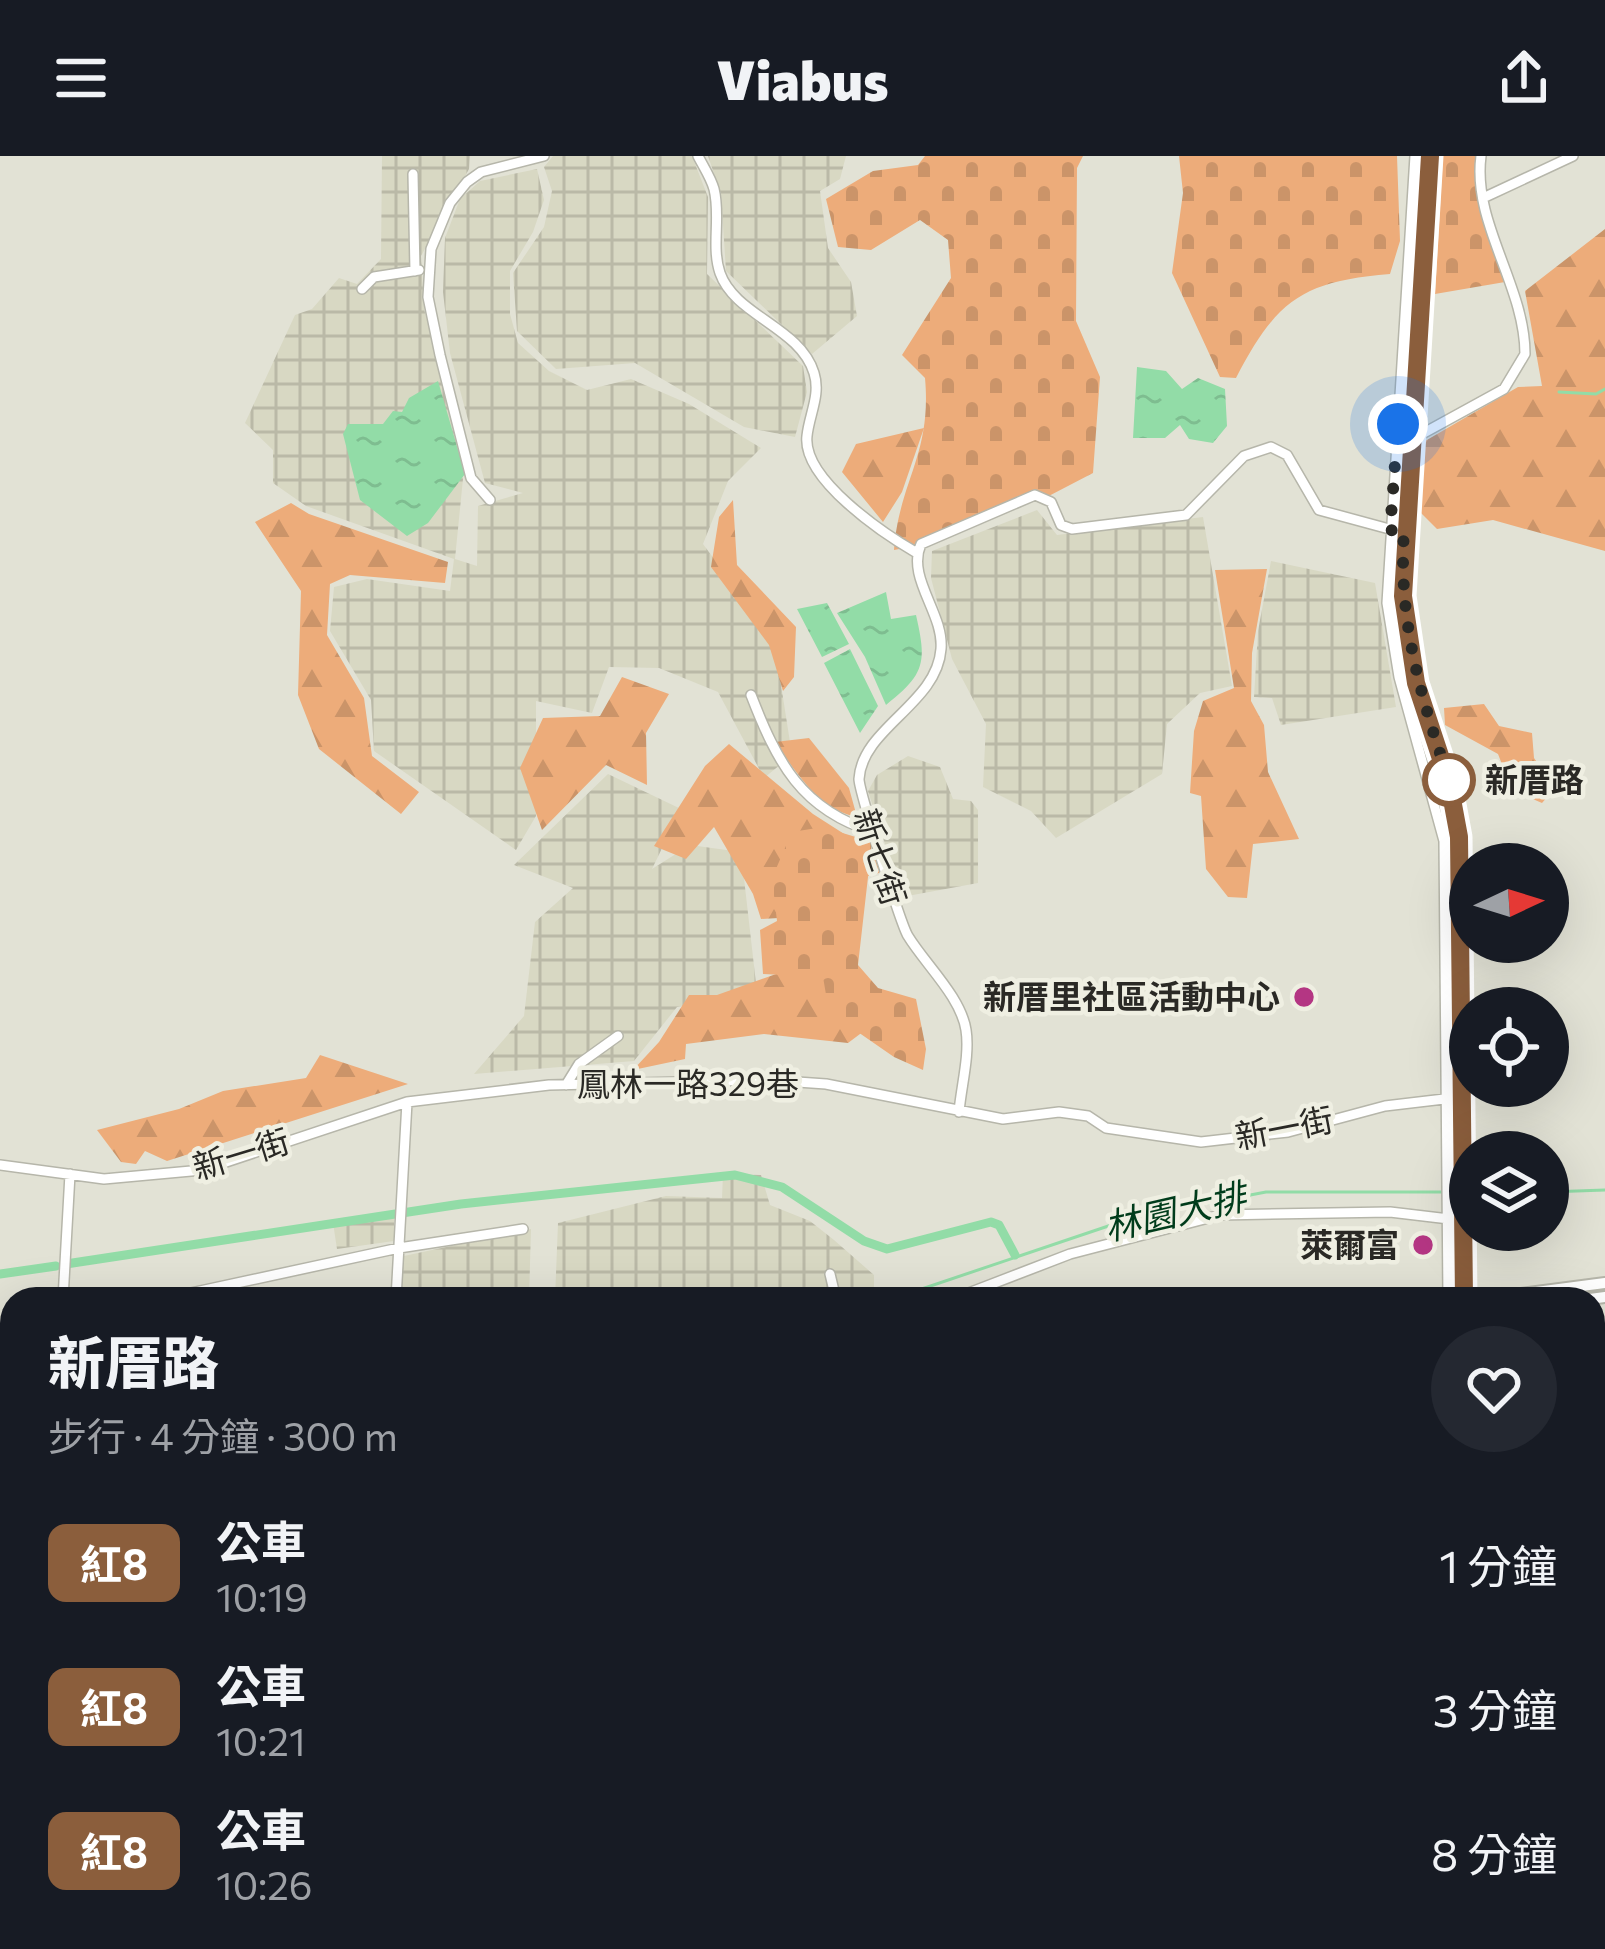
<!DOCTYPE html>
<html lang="zh-TW">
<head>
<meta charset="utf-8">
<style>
	body { margin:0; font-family:Commissioner,"Noto Sans TC",sans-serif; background:#242831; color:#f1f3f6; height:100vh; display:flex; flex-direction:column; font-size:45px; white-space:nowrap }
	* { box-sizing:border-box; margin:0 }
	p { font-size:39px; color:#9ea1a6 }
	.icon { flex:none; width:66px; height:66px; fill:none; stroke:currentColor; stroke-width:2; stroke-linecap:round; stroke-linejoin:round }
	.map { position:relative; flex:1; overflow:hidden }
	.panel { position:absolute; left:0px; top:1131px; width:1605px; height:663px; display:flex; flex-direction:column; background:#171b24; border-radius:36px 36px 0 0; box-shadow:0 12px 48px #0002 }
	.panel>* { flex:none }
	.badge { padding:0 24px; border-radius:18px; font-size:42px; line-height:78px }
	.needle { width:78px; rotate:86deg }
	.controls { position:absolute; left:1449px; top:687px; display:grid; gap:24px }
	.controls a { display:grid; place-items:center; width:120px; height:120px; border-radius:50%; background:#171b24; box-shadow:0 12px 48px #0002; font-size:60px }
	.you { position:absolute; width:60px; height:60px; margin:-30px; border:9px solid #fff; border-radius:50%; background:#1a73e8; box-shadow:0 0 0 18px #1a73e833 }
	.map>.badge { position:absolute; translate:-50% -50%; box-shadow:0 0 0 6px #fff }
	.round { display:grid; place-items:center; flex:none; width:126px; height:126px; border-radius:63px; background:#242831 }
	.head { display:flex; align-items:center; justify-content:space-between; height:204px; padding:0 48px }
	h1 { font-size:57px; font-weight:800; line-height:90px }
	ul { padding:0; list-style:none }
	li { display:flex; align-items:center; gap:36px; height:144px; padding:0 48px }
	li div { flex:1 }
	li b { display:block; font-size:45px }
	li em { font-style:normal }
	li .badge { min-width:132px; font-weight:700; text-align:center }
	header { display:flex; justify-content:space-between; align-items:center; height:156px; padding:0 48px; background:#171b24; font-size:54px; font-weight:800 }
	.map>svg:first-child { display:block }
	.industrial { fill:url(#industrial-grid) }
	.forest { fill:url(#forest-firs) }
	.cemetery { fill:url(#cemetery-stones) }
	.water { fill:url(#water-ripples) }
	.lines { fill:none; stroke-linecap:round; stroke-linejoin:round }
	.stream { stroke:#92dca7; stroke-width:3 }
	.canal { stroke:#92dca7; stroke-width:9 }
	.minor-casing { stroke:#b6b6aa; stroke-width:12 }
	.major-casing { stroke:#b6b6aa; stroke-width:14 }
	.minor { stroke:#fff; stroke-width:9 }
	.major { stroke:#fff; stroke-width:10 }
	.line-casing { stroke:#fff; stroke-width:27 }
	.line { stroke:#8b5e3c; stroke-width:18 }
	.walk { stroke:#2a2925; stroke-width:12; stroke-dasharray:0 21.6 }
	.stop-dot { fill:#fff; stroke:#8b5e3c; stroke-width:6 }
	.poi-dot { fill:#b43683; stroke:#efefe2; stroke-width:4.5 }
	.labels { text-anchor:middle; stroke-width:9; stroke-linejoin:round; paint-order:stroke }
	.stop-label { font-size:33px; font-weight:bold; fill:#2a2925; stroke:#efefe2; text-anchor:start }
	.street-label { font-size:33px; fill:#2a2925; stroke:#efefe2 }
	.poi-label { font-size:33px; font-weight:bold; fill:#2a2925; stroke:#efefe2; text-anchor:end }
	.water-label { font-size:36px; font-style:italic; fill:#003c1b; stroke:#efefe2 }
</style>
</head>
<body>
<header><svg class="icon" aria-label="menu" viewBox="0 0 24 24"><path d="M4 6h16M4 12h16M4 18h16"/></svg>Viabus<svg class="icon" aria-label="share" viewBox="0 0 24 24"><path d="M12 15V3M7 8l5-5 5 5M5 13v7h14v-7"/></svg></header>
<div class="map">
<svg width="1605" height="1793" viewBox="0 0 1605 1793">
	<defs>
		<pattern id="industrial-grid" width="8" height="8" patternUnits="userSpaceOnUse" patternTransform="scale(3)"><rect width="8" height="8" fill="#d8d8c3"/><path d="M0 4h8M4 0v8" fill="none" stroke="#bab9a7"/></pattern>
		<pattern id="forest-firs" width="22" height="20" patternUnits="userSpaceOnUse" patternTransform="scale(3)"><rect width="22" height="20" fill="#edac7a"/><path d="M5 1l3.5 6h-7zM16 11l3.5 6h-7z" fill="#cb9469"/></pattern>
		<pattern id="cemetery-stones" width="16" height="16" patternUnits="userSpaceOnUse" patternTransform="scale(3)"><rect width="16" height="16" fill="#edac7a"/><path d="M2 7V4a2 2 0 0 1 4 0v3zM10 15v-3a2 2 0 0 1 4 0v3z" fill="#cb9469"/></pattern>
		<pattern id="water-ripples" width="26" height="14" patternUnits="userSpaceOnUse" patternTransform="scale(3)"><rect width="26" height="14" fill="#92dca7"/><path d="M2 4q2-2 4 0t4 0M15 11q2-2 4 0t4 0" fill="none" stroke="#7ebd90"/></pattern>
	</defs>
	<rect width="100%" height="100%" fill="#e2e2d5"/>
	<path class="industrial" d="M 382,0 L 470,0 L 469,13 L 421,100 L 424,153 L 459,284 L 463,323 L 455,403 L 477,410 L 478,350 L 523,337 L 485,327 L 450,197 L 443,136 L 445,82 L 460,43 L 480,25 L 537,13 L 544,44 L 533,76 L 510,115 L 510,158 L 518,187 L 549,215 L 587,234 L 631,223 L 689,248 L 761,292 L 728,325 L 703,388 L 774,484 L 792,599 L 764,622 L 718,536 L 659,512 L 609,511 L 592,557 L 536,545 L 536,660 L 516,694 L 374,595 L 371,544 L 330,475 L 334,431 L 367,423 L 450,435 L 454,403 L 306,350 L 273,327 L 273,294 L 245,267 L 295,159 L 312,153 L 339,122 L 357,128 L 381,103 Z
		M 553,0 L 692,0 L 708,41 L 707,118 L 803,210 L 807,236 L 795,281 L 744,271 L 635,207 L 556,213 L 517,175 L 513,117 L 544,71 L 552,35 L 544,11 Z
		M 708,0 L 846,0 L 840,23 L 820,35 L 828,92 L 851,126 L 857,160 L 812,198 L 726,115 L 721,38 Z
		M 1037,354 L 1057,379 L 1203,361 L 1232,530 L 1200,537 L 1167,568 L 1162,618 L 1056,682 L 1031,655 L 983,631 L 986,568 L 952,503 L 931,422 L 932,395 Z
		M 1271,405 L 1375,427 L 1396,551 L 1281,569 L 1272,542 L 1254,541 L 1258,475 Z
		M 908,600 L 940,611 L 953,643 L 971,645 L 978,654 L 978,727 L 902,741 L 868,635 L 877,619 Z
		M 608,618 L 681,653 L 652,713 L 690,689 L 741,696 L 757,836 L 677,851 L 634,905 L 474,918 L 524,860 L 535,766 L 573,732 L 514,709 Z
		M 723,1018 L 761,1019 L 770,1049 L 810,1065 L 834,1084 L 874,1119 L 874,1137 L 857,1143 L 555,1143 L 558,1067 L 666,1040 L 722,1042 Z
		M 394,1058 L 394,1085 L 337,1093 L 333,1067 Z
		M 531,1073 L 529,1143 L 396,1143 L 399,1101 Z
		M 12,1475 L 12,1631 L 0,1631 L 0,1478 Z"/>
	<path class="forest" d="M 1605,73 L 1605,395 L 1493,364 L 1437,373 L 1418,354 L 1420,288 L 1518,231 L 1542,230 L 1525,135 Z
		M 924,272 L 902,336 L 883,366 L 842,316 L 856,288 Z
		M 733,344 L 737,409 L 796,471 L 794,521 L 783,535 L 769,489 L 711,411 L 719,361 Z
		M 291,347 L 309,358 L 448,406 L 445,427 L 350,419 L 330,428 L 327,479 L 364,542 L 372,600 L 419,636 L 401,658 L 319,593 L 298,539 L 301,435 L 255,366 Z
		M 1267,413 L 1252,497 L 1251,545 L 1264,569 L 1268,616 L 1299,683 L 1253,688 L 1247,742 L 1228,741 L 1206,713 L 1201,640 L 1190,637 L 1194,575 L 1203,545 L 1234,532 L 1215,414 Z
		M 622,521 L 669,538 L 646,577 L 647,629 L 606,609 L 542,674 L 520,612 L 543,562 L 600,560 Z
		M 1484,548 L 1499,570 L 1532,577 L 1534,602 L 1555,632 L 1542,647 L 1512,634 L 1498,598 L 1445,569 L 1444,552 Z
		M 809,582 L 849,632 L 857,661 C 819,654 796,616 775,586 Z
		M 729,588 L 813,658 L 877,699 L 879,717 L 839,728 L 795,761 L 761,763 L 753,738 L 714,671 L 686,703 L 654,690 L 705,610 Z
		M 807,807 L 876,866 L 848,887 L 764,878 L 686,888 L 685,903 L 633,914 L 659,886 L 689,839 L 717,839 Z
		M 320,899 L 408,928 L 167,1005 L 145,995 L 136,1008 L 121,1006 L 97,974 L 179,953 L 223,935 L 306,922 Z"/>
	<path class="cemetery" d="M 925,0 L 1083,0 L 1077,12 L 1076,165 L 1100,221 L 1093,317 L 1043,343 L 1001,348 L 994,362 L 937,386 L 894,394 C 899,325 932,299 925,222 L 902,199 L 951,122 L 948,84 L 920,64 L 871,94 L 838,91 L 826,43 L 873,15 L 918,9 Z
		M 1179,0 L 1397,0 L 1400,85 L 1390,118 C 1302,125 1276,145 1236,222 L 1220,221 L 1172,117 L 1183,37 Z
		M 1443,0 L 1481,0 L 1487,66 L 1505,126 L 1435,138 Z
		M 823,671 L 872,686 L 858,809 L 878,832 L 916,843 L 926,893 L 923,914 L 894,901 L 829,856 L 823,821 L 763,818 L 760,774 L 777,765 L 772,722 L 792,676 Z"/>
	<path class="water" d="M 1137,211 L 1166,215 L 1182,233 L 1198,222 L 1225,233 L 1227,270 L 1213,287 L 1189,283 L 1180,269 L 1165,282 L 1133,282 Z
		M 438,225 L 465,318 L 428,367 L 407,380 L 360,344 L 343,278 L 348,268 L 383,268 L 393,255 L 402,256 L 409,242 Z
		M 886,436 L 891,463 L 916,459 C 927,507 925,518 886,549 L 865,501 L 837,457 Z
		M 827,447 L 849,488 L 822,501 L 797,453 Z
		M 850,493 L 878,550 L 860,577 L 824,507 Z"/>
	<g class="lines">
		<path class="stream" d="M 1559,236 L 1596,238 L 1605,233
			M 1548,1036 L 1605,1034
			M 892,1143 L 1135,1061 L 1266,1036 L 1470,1036
			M 0,1456 L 12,1451"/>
		<path class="canal" d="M 66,1108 L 461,1048 L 735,1019 L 782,1031 L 864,1085 L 887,1093 L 991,1066 L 999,1069 L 1015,1099
			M 0,1118 L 56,1110
			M 0,1738 L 12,1738
			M 669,1782 L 682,1793"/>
		<defs>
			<path id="minor" d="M 698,0 C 703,10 711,22 714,33 C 721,60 711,91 720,117 C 735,160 800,171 814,217 C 821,239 809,259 807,280 C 802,323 884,378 917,397
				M 1415,0 L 1387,447 L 1399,521 L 1444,685 L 1448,1143
				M 1430,0 L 1403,440 L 1416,527 L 1449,627 L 1459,681 L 1464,1143
				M 413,18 L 415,115
				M 1483,42 L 1573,0
				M 362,133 L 374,121 L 419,114
				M 1411,284 L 1504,233 L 1525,198 C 1525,130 1472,67 1481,0
				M 490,344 L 471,322 L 440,199 L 428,141 L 431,93 L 450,47 L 467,26 L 481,16 L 544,0
				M 751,539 C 777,606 801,654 874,676
				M 566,929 L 579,908 L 618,880
				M 959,956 C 961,931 970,899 966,874 C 961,841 925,808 908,780 C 901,769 859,634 859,623 C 862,572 937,548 941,493 C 944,457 906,422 921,388 L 1035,339 L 1051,346 L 1061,369 L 1072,373 L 1186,359 L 1244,300 L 1271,291 L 1287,299 L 1319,354 L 1404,377
				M 0,1009 L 104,1023 L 202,1014 L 407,946 L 549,929 L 769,924 L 826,928 L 1003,963 L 1059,956 L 1088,960 L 1106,972 L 1201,986 L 1288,976 L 1385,950 L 1461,941
				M 63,1143 L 70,1018
				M 163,1143 L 399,1092 L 523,1073
				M 396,1143 L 407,946
				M 824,1143 L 835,1139 L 830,1118
				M 953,1143 L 1070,1098 L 1220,1059 L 1390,1056 L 1449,1063
				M 0,1177 L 12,1174
				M 1593,1241 L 1605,1239
				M 1593,1451 L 1605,1448
				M 1593,1483 L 1605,1492
				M 1593,1505 L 1605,1514
				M 1593,1632 L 1605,1638
				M 0,1635 L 12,1634
				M 0,1717 L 12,1717
				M 0,1751 L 12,1752
				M 66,1782 L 66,1793
				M 519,1782 L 520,1793
				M 645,1782 L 658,1793
				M 706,1782 L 719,1793
				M 973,1782 L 994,1793
				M 1426,1782 L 1448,1793
				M 169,1793 L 169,1782
				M 260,1793 L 260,1782
				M 308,1793 L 308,1782
				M 595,1793 L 598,1782
				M 1358,1793 L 1364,1782"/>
			<path id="major" d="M 1482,1143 L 1605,1127
				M 1590,1143 L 1605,1141
				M 0,1272 L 12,1273
				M 0,1285 L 12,1286"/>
		</defs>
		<use href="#minor" class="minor-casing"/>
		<use href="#major" class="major-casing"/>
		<use href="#minor" class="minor"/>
		<use href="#major" class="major"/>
	</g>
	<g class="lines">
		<defs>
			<path id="line" d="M 1430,0 L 1403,440 L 1416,527 L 1449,627 L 1459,681 L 1464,1143"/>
		</defs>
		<use href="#line" class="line-casing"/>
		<use href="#line" class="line"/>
		<path class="walk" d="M 1398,268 L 1390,374 L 1404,376 C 1398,464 1421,542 1449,624"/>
	</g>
	<circle class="stop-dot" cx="1449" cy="624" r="24"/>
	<g class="poi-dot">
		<circle cx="1304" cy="841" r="12"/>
		<circle cx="1423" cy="1089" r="12"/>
	</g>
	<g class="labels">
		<g class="stop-label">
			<text x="1485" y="636">新厝路</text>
		</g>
		<g class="street-label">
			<text transform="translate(880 701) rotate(72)" y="12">新七街</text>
			<text x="688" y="940">鳳林一路329巷</text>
			<text transform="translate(1284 972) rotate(-11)" y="12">新一街</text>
			<text transform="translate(241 998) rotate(-17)" y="12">新一街</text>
		</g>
		<g class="poi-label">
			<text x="1280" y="853">新厝里社區活動中心</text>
			<text x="1399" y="1101">萊爾富</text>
		</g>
		<g class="water-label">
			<text transform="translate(1175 1056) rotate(-13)" y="13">林園大排</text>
		</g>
	</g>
</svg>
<div class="controls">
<a><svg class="needle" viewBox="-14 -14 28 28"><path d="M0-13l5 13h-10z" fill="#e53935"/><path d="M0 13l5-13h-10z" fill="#9ea1a6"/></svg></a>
<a><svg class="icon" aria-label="locate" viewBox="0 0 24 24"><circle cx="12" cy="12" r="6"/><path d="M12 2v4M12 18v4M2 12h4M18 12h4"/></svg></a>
<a><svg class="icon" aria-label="layers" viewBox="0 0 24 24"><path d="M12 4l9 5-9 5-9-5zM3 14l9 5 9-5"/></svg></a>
</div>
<div class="you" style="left:1398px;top:268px"></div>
<section class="panel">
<div class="head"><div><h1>新厝路</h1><p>步行 · 4 分鐘 · 300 m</p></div><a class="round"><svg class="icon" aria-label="heart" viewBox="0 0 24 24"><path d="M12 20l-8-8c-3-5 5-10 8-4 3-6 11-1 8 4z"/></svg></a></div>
<ul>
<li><span class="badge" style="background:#8b5e3c;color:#fff">紅8</span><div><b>公車</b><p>10:19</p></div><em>1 分鐘</em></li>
<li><span class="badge" style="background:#8b5e3c;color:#fff">紅8</span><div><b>公車</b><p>10:21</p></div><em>3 分鐘</em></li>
<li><span class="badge" style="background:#8b5e3c;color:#fff">紅8</span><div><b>公車</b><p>10:26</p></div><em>8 分鐘</em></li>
</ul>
</section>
</div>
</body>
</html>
